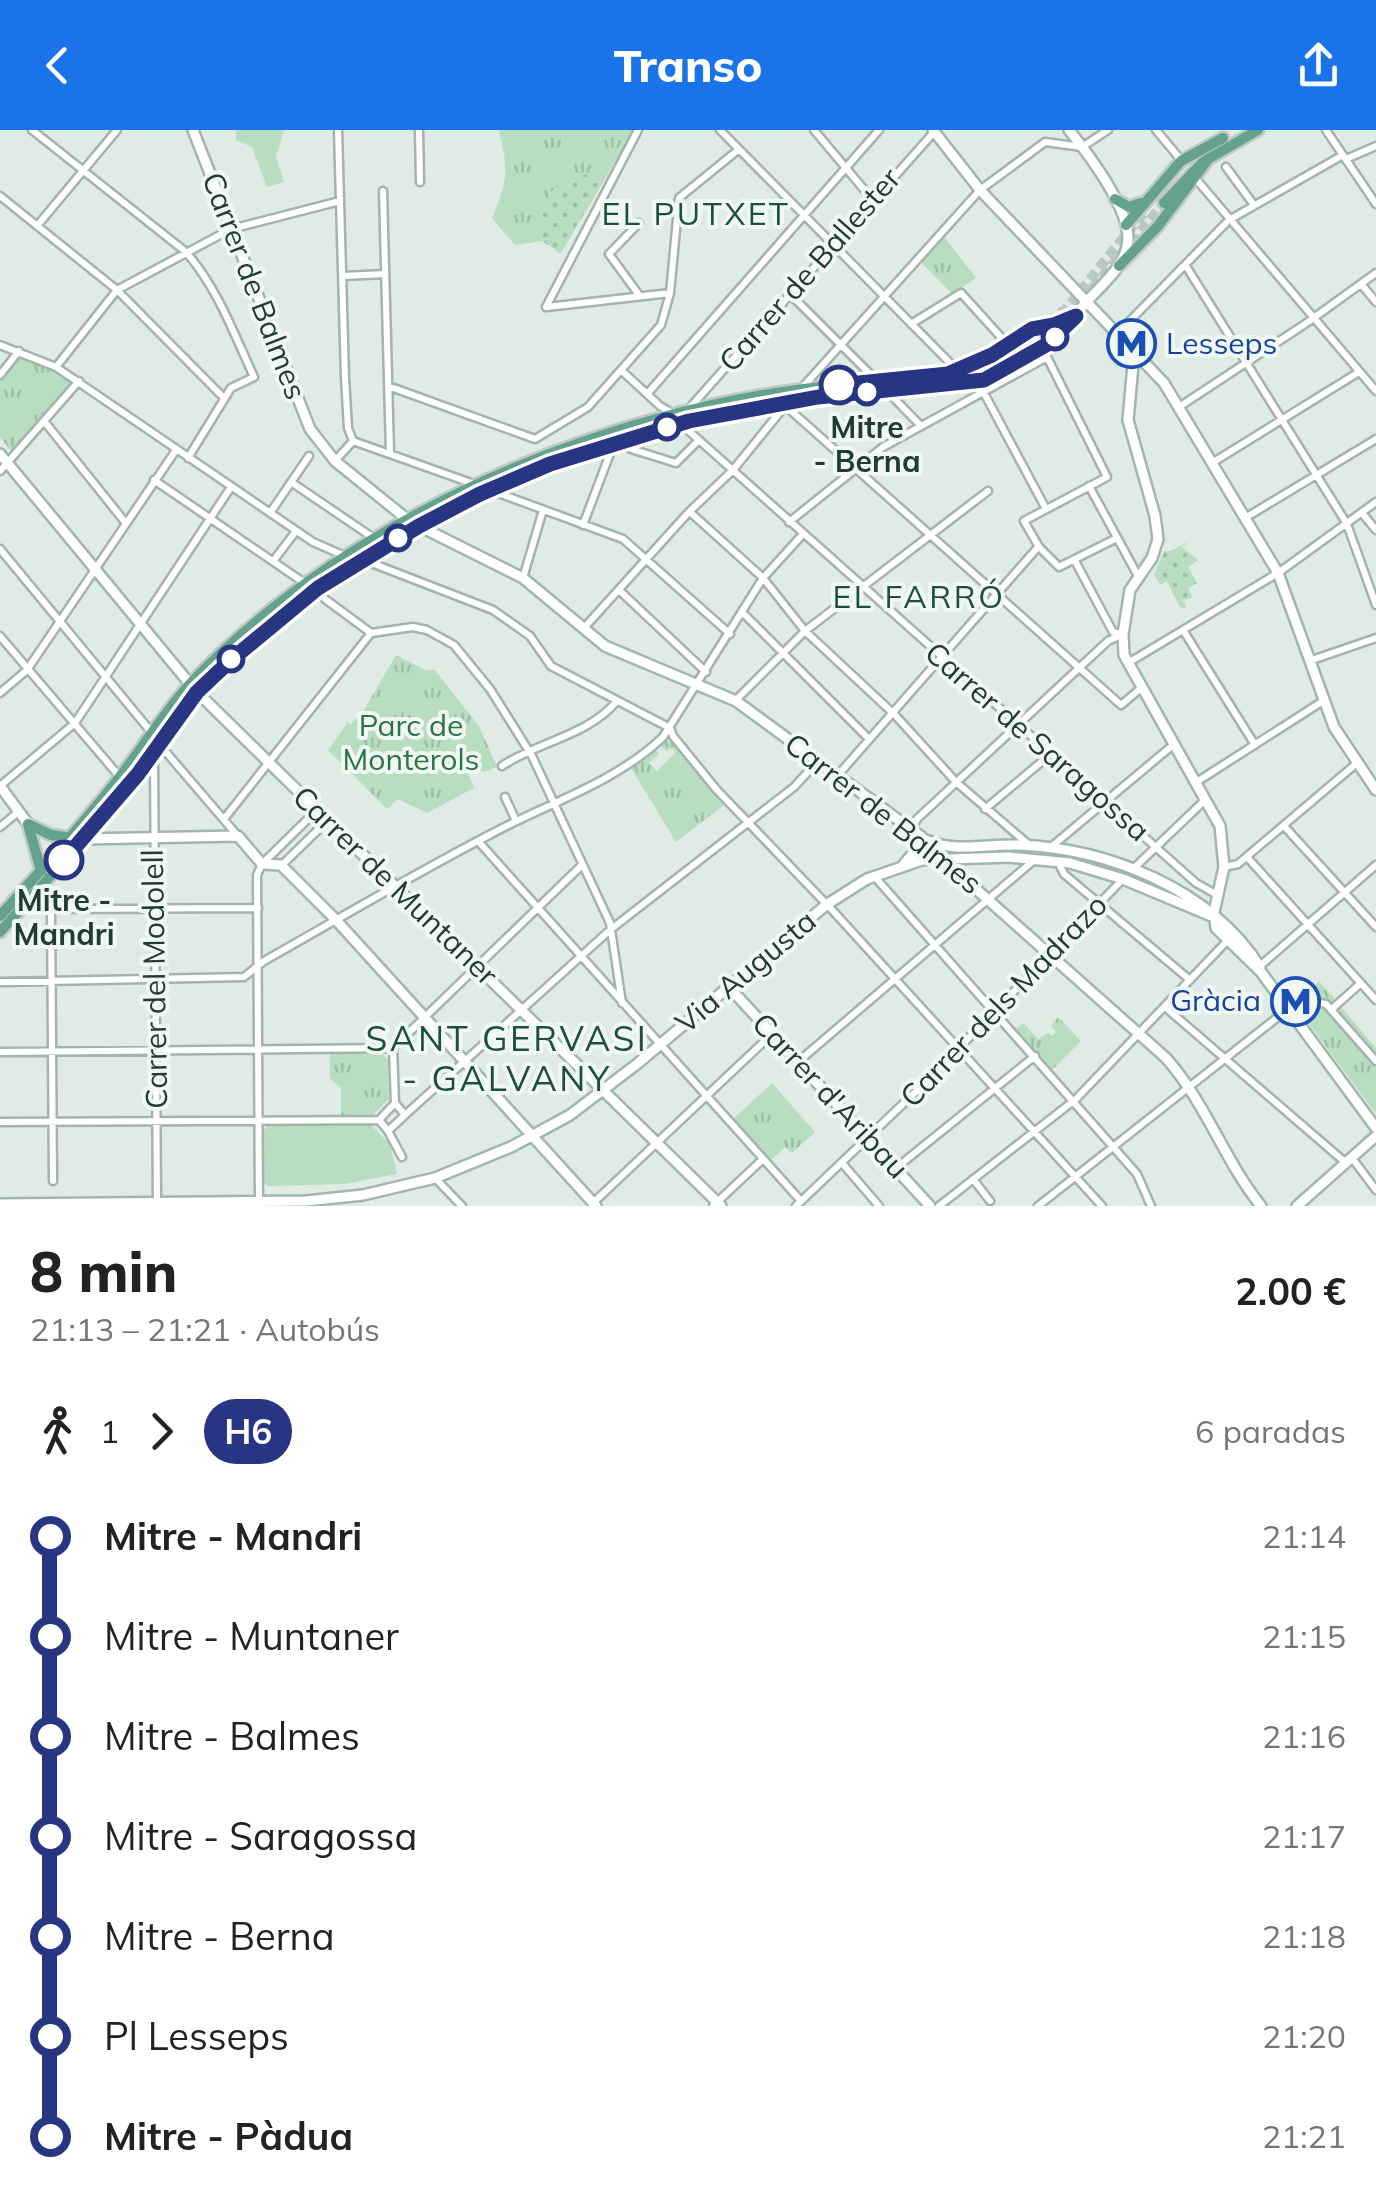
<!DOCTYPE html>
<html lang="es">
<head>
<meta charset="utf-8">
<style>
	body { margin:0; font-family:Mulish,sans-serif; background:#f2f2f2; color:#222; height:100vh; display:flex; flex-direction:column; font-size:38px; white-space:nowrap }
	* { box-sizing:border-box; margin:0 }
	p { font-size:32px; color:#767676 }
	.icon { flex:none; width:55px; height:55px; fill:none; stroke:currentColor; stroke-width:2; stroke-linecap:round; stroke-linejoin:round }
	.map { position:relative; height:1076px; overflow:hidden }
	.sheet { display:flex; flex-direction:column; background:#fff; flex:1 }
	.sheet>* { flex:none }
	.badge { padding:0 20px; border-radius:32px; font-size:35px; line-height:65px }
	.map>.badge { position:absolute; translate:-50% -50%; box-shadow:0 0 0 5px #fff }
	.legs { display:flex; align-items:center; gap:15px; height:110px; padding:0 30px; font-size:32px }
	.legs p { margin-inline-start:auto }
	.head { display:flex; align-items:center; justify-content:space-between; height:170px; padding:0 30px }
	h1 { font-size:55px; font-weight:800; line-height:75px }
	ul { padding:0 30px; list-style:none }
	li { display:flex; align-items:center; gap:35px; height:100px; font-size:38px }
	li i { display:grid; place-items:center; width:15px; height:100%; margin:0 12px; background:currentColor }
	li i::after { content:''; width:25px; height:25px; margin:-12px; border:8px solid; border-radius:50%; background:#fff }
	li p { margin-inline-start:auto }
	li:first-child i { background:linear-gradient(#0000 50%,currentColor 0) }
	li:last-child i { background:linear-gradient(currentColor 50%,#0000 0) }
	header { display:flex; justify-content:space-between; align-items:center; height:130px; padding:0 30px; background:#1a73e8; color:#fff; font-size:45px; font-weight:800 }
	.map>svg:first-child { display:block }
	.grass { fill:#b9ddc0 }
	.park { fill:url(#park-tufts) }
	.garden { fill:url(#garden-dots) }
	.lines { fill:none; stroke-linecap:round; stroke-linejoin:round }
	.primary-tunnel { stroke:#bac8c2; stroke-width:10; stroke-dasharray:10 5; stroke-linecap:butt }
	.street-casing { stroke:#a3b3ad; stroke-width:11 }
	.secondary-casing { stroke:#9fb7ad; stroke-width:14 }
	.primary-casing { stroke:#c1c8c6; stroke-width:15 }
	.street { stroke:#fff; stroke-width:6 }
	.secondary { stroke:#fff; stroke-width:9 }
	.primary { stroke:#64a28e; stroke-width:10 }
	.line-1-casing { stroke:#fff; stroke-width:22 }
	.line-1 { stroke:#283583; stroke-width:15 }
	.stop-1-dot { fill:#fff; stroke:#283583; stroke-width:5 }
	.labels { text-anchor:middle; stroke-width:8; stroke-linejoin:round; paint-order:stroke }
	.street-label { font-size:30px; fill:#213c33; stroke:#f1f8f4 }
	.transit-label { font-size:30px; fill:#164399; stroke:#f1f8f4; text-anchor:start }
	.stop-label { font-size:30px; font-weight:bold; fill:#213c33; stroke:#f1f8f4 }
	.park-label { font-size:30px; fill:#2a7342; stroke:#f1f8f4 }
	.neighbourhood-label { font-size:32px; letter-spacing:2.5px; fill:#1d4e3f; stroke:#f1f8f4 }
	.quarter-label { font-size:35px; letter-spacing:2.5px; fill:#1d4e3f; stroke:#f1f8f4 }
</style>
</head>
<body>
<header><svg class="icon" aria-label="back" viewBox="0 0 24 24"><path d="M15 5l-7 7 7 7"/></svg>Transo<svg class="icon" aria-label="share" viewBox="0 0 24 24"><path d="M12 15V3M7 8l5-5 5 5M5 13v7h14v-7"/></svg></header>
<div class="map">
<svg width="1376" height="1076" viewBox="0 0 1376 1076">
	<defs>
		<pattern id="park-tufts" width="24" height="20" patternUnits="userSpaceOnUse" patternTransform="scale(2.5)"><rect width="24" height="20" fill="#b9ddc0"/><path d="M3 7l-1-3M5 7V3M7 7l1-3M15 17l-1-3M17 17v-4M19 17l1-3" fill="none" stroke="#9fbfa5"/></pattern>
		<pattern id="garden-dots" width="8" height="8" patternUnits="userSpaceOnUse" patternTransform="scale(2.5)"><rect width="8" height="8" fill="#b9ddc0"/><path d="M2 2h.1M6 6h.1" fill="none" stroke="#9fbfa5" stroke-width="1.8" stroke-linecap="round"/></pattern>
	</defs>
	<rect width="100%" height="100%" fill="#e0ebe6"/>
	<path class="grass" d="M 236,0 L 284,0 L 276,27 L 284,52 L 267,57 L 252,17 L 236,10 Z
		M 268,995 L 371,995 L 390,1014 L 397,1044 L 344,1054 L 268,1056 L 263,1051 L 264,1000 Z"/>
	<path class="park" d="M 499,0 L 634,0 L 561,123 L 542,111 L 515,115 L 492,88 C 509,48 508,41 499,0 Z
		M 942,104 L 976,148 L 952,164 L 919,130 Z
		M 19,226 L 58,242 L 71,254 L 11,321 L 0,307 L 0,251 Z
		M 396,525 L 425,540 L 435,540 L 480,598 L 497,637 L 485,642 L 465,636 L 474,658 L 427,683 L 398,669 L 387,679 L 328,620 L 348,592 L 350,595 L 363,582 Z
		M 665,611 L 672,611 L 724,675 L 676,712 L 631,638 L 656,620 L 659,624 L 649,633 L 657,641 L 675,623 L 673,618 L 666,621 L 661,615 Z
		M 1319,851 L 1376,918 L 1376,984 L 1295,875 Z
		M 1058,887 L 1081,911 L 1052,940 L 1016,899 L 1023,893 L 1038,909 L 1048,903 L 1052,906 L 1056,902 L 1051,896 Z
		M 382,923 L 388,930 L 389,969 L 372,986 L 341,987 L 341,958 L 330,948 L 330,924 Z
		M 772,953 L 815,1002 L 792,1023 L 785,1017 L 770,1031 L 733,989 Z"/>
	<path class="garden" d="M 589,44 L 603,48 L 560,124 L 537,104 L 541,77 L 561,49 Z
		M 1190,411 L 1182,417 L 1198,430 L 1188,437 L 1197,453 L 1188,458 L 1193,468 L 1183,470 L 1186,477 L 1183,479 L 1179,476 L 1167,451 L 1160,455 L 1154,445 L 1164,421 L 1170,421 Z"/>
	<g class="lines">
		<path class="primary-tunnel" d="M 1083,170 L 1164,73
			M 1026,221 L 1064,190
			M 1000,228 L 1067,178 L 1145,81"/>
		<defs>
			<path id="street" d="M 32,0 L 186,122 C 218,159 234,204 254,247 L 231,258 L 188,328
				M 338,0 L 345,247 L 348,298 L 353,311
				M 419,0 L 420,52
				M 720,0 L 958,241
				M 814,0 L 872,69
				M 1156,0 L 1181,30
				M 1326,0 L 1376,74
				M 1346,29 L 1376,16
				M 1226,37 L 1254,75
				M 1196,49 L 1376,261
				M 383,61 L 390,323
				M 0,66 L 117,160 L 224,268
				M 1229,90 L 1343,25
				M 639,93 L 609,124 L 639,165
				M 37,96 L 117,0
				M 1186,136 L 1347,394 L 1376,475
				M 343,146 L 385,144
				M 1361,154 L 1376,172
				M 790,164 L 878,252
				M 546,177 L 638,0
				M 547,177 L 670,163
				M 911,194 L 961,163 L 1008,215
				M 1117,204 L 1226,93
				M 0,215 L 56,237 L 313,412 L 345,426
				M 56,237 L 117,160 L 231,99 L 340,71
				M 621,240 L 660,276 L 674,284
				M 0,245 L 19,221
				M 972,252 L 984,263 L 1046,379
				M 388,256 L 535,309 L 588,277 L 661,195 L 670,163 L 679,68 L 738,20
				M 801,259 L 980,60 L 1045,12 L 1082,17 L 1108,0
				M 887,261 L 921,296
				M 648,263 L 879,0
				M 1179,277 L 1308,192 L 1376,143
				M 687,281 L 934,2
				M 44,291 L 125,392
				M 681,294 L 1196,753 L 1219,766
				M 632,306 L 631,319 L 676,333 L 699,310
				M 353,311 L 474,354
				M 335,331 L 353,311
				M 1212,333 L 1359,242
				M 0,341 L 79,251
				M 154,350 L 306,454
				M 291,352 L 375,409
				M 1089,356 L 1138,446
				M 490,360 L 623,409 L 730,504
				M 690,382 L 763,448 L 805,501 L 895,585 L 956,652 L 1028,714
				M 270,383 L 309,326
				M 1362,383 L 1376,400
				M 1245,388 L 1376,309
				M 789,392 L 883,317 L 1047,227 L 1107,347 L 1024,391 L 1039,417 L 1059,437 L 1117,408
				M 583,395 L 614,313
				M 0,419 L 152,603
				M 361,429 L 493,480 L 530,506 L 551,536 L 670,598 L 673,606 L 716,659 L 834,782 L 1102,1076
				M 274,430 L 296,401
				M 1075,431 L 1113,502 L 1121,504
				M 523,448 L 543,380
				M 620,461 L 706,542
				M 325,469 L 371,503
				M 743,483 L 868,608
				M 584,498 L 688,383 L 733,340 L 789,271 L 789,279 L 1121,575 L 1140,559
				M 1183,500 L 1255,615
				M 371,503 L 413,497 L 427,500 L 454,515 L 490,559 L 532,626 L 610,793 L 622,873
				M 0,506 L 119,646
				M 1309,531 L 1376,508
				M 1128,533 L 1278,443 L 1376,372
				M 0,563 L 27,540 L 176,320
				M 736,570 L 805,501 L 988,361
				M 159,614 L 237,705
				M 154,623 L 157,1075
				M 502,636 C 537,612 587,606 616,572
				M 838,645 L 1038,417
				M 1195,653 L 1323,571
				M 0,656 L 75,593 L 231,357
				M 505,667 L 516,691
				M 985,679 L 1052,623
				M 224,689 L 371,503
				M 1284,696 L 1376,797
				M 0,697 L 17,683
				M 912,699 L 917,689 L 1108,511 L 1123,504
				M 478,711 L 801,1071
				M 1051,717 L 1173,615
				M 1247,727 L 1376,870
				M 1058,732 L 1064,744 L 1190,850
				M 282,735 L 327,691
				M 1224,737 L 1238,734 L 1357,633
				M 1133,739 L 1205,670
				M 874,746 L 1137,1044 L 1151,1076
				M 45,753 L 51,779 L 53,1051
				M 51,779 L 258,778
				M 1260,836 L 1376,735
				M 0,852 L 244,847 L 264,831 C 340,788 414,744 491,704 C 548,673 615,653 663,607 L 763,448 L 803,404
				M 1165,877 L 1346,1033
				M 1333,878 L 1361,853
				M 393,918 L 582,735
				M 393,918 L 395,973
				M 0,922 L 393,918
				M 799,931 L 1033,731
				M 405,985 L 610,800 L 794,657 L 818,631
				M 379,990 L 388,1001 L 405,985 L 395,973
				M 379,990 L 395,973
				M 0,992 L 379,990
				M 388,1001 L 402,1027
				M 1352,1028 L 1376,1060
				M 842,1033 L 879,1076
				M 896,1038 L 1035,926
				M 435,1048 L 462,1076
				M 973,1049 L 990,1071
				M 592,1074 L 772,904
				M 259,1076 L 257,745 L 262,734 L 316,681
				M 713,1076 L 763,1029
				M 796,1076 L 927,951 L 1123,749
				M 939,1076 L 1076,969 L 1228,810
				M 1038,1076 L 1288,879 L 1313,872 L 1326,874 L 1376,931"/>
			<path id="secondary" d="M 193,0 L 310,299 L 335,331 L 408,390
				M 933,0 L 980,60 L 1164,253 L 1278,443 L 1334,597 L 1376,660
				M 1134,224 L 1128,290 L 1155,386 L 1158,409 L 1152,428 L 1130,460 L 1123,504 L 1124,525 L 1220,696 L 1224,737 L 1214,782 L 1216,798 L 1261,842 L 1376,998
				M 970,234 L 1008,215 L 1032,199 L 1073,187
				M 965,253 C 1017,252 1060,202 1091,167 C 1107,150 1127,133 1128,109 C 1128,76 1089,25 1069,0
				M 0,324 L 190,554
				M 419,396 L 523,448 L 605,516 L 736,571 L 923,708 L 932,720 L 1166,928 C 1206,973 1224,1030 1261,1076
				M 197,562 L 721,1076
				M 0,656 L 28,694
				M 83,709 L 238,706 L 262,734 L 281,735 L 336,790 L 596,1076
				M 926,710 C 955,723 986,714 1018,715 C 1107,718 1211,759 1260,837
				M 904,734 L 915,721 L 912,699
				M 729,857 L 930,1076
				M 0,1074 L 306,1071 L 363,1065 L 435,1048 L 511,1017 L 570,985 L 637,934 L 826,775 L 867,749 L 922,730 L 1008,727 L 1070,733 L 1123,749 L 1214,787
				M 1297,1076 L 1376,1006"/>
			<path id="primary" d="M 1115,69 L 1129,77 L 1141,73
				M 1164,73 L 1203,32 L 1258,0
				M 1126,95 L 1181,31 L 1223,8
				M 1119,136 L 1158,96 L 1209,28
				M 28,694 L 41,741
				M 28,694 L 51,705 L 74,708
				M 0,786 C 40,741 81,697 118,649 C 143,618 164,582 191,553 C 317,420 498,330 674,284 C 722,272 772,262 822,257 C 881,250 945,253 1000,228
				M 0,802 L 99,692 L 197,562 C 235,525 274,488 317,457 C 450,362 610,301 771,274 C 833,264 898,265 959,253 L 989,242 L 1026,221"/>
		</defs>
		<use href="#street" class="street-casing"/>
		<use href="#secondary" class="secondary-casing"/>
		<use href="#primary" class="primary-casing"/>
		<use href="#street" class="street"/>
		<use href="#secondary" class="secondary"/>
		<use href="#primary" class="primary"/>
	</g>
	<g class="lines">
		<defs>
			<path id="line-1" d="M 64,730 L 138,644 L 197,562 L 231,530 L 318,458 L 419,396 L 480,364 L 550,334 L 689,291 L 818,267 L 984,250 L 1046,215 L 1076,186 L 1054,195 L 1032,199 L 992,225 L 948,244 L 839,255"/>
		</defs>
		<use href="#line-1" class="line-1-casing"/>
		<use href="#line-1" class="line-1"/>
	</g>
	<defs>
		<symbol id="metro-ring" viewBox="-11 -11 22 22"><circle r="9.5" fill="#f1f8f4" stroke="#1a4fb4" stroke-width="1.5"/><path d="M-5.5 5V-5H-3L0 0L3-5H5.5V5H3V-.5L0 4L-3-.5V5Z" fill="#1a4fb4"/></symbol>
	</defs>
	<g fill-rule="evenodd">
		<use href="#metro-ring" x="1104" y="186" width="55" height="55"/>
		<use href="#metro-ring" x="1268" y="844" width="55" height="55"/>
	</g>
	<g class="stop-1-dot">
		<circle cx="1055" cy="207" r="12"/>
		<circle cx="839" cy="255" r="18"/>
		<circle cx="867" cy="262" r="12"/>
		<circle cx="667" cy="297" r="12"/>
		<circle cx="398" cy="408" r="12"/>
		<circle cx="231" cy="529" r="12"/>
		<circle cx="64" cy="730" r="18"/>
	</g>
	<g class="labels">
		<g class="street-label">
			<text transform="translate(810 140) rotate(-49)" y="10">Carrer de Ballester</text>
			<text transform="translate(254 156) rotate(69)" y="10">Carrer de Balmes</text>
			<text transform="translate(1037 612) rotate(41)" y="10">Carrer de Saragossa</text>
			<text transform="translate(883 684) rotate(38)" y="10">Carrer de Balmes</text>
			<text transform="translate(395 756) rotate(44)" y="10">Carrer de Muntaner</text>
			<text transform="translate(746 842) rotate(-40)" y="10">Via Augusta</text>
			<text transform="translate(155 849) rotate(-91)" y="10">Carrer del Modolell</text>
			<text transform="translate(1004 871) rotate(-46)" y="10">Carrer dels Madrazo</text>
			<text transform="translate(830 966) rotate(47)" y="10">Carrer d'Aribau</text>
		</g>
		<g class="transit-label">
			<text x="1166" y="224">Lesseps</text>
			<text x="1261" y="881" text-anchor="end">Gràcia</text>
		</g>
		<g class="stop-label">
			<text x="867" y="308">Mitre<tspan x="867" dy="34">- Berna</tspan></text>
			<text x="64" y="781">Mitre -<tspan x="64" dy="34">Mandri</tspan></text>
		</g>
		<g class="park-label">
			<text x="411" y="606">Parc de<tspan x="411" dy="34">Monterols</tspan></text>
		</g>
		<g class="neighbourhood-label">
			<text x="696" y="95">EL PUTXET</text>
			<text x="919" y="478">EL FARRÓ</text>
		</g>
		<g class="quarter-label">
			<text x="507" y="921">SANT GERVASI<tspan x="507" dy="40">- GALVANY</tspan></text>
		</g>
	</g>
</svg>
</div>
<section class="sheet">
<div class="head"><div><h1>8 min</h1><p>21:13 – 21:21 · Autobús</p></div><b>2.00 €</b></div>
<div class="legs"><svg class="icon" aria-label="walk" viewBox="0 0 24 24"><circle cx="13" cy="4" r="2"/><path d="M13 8l-2 6 4 7M11 14l-3 7M7 12l3-4h3l4 4"/></svg>1<svg class="icon" aria-label="forward" viewBox="0 0 24 24"><path d="M9 5l7 7-7 7"/></svg><b class="badge" style="background:#283583;color:#fff">H6</b><p>6 paradas</p></div>
<ul>
<li><i style="color:#283583"></i><b>Mitre - Mandri</b><p>21:14</p></li>
<li><i style="color:#283583"></i><span>Mitre - Muntaner</span><p>21:15</p></li>
<li><i style="color:#283583"></i><span>Mitre - Balmes</span><p>21:16</p></li>
<li><i style="color:#283583"></i><span>Mitre - Saragossa</span><p>21:17</p></li>
<li><i style="color:#283583"></i><span>Mitre - Berna</span><p>21:18</p></li>
<li><i style="color:#283583"></i><span>Pl Lesseps</span><p>21:20</p></li>
<li><i style="color:#283583"></i><b>Mitre - Pàdua</b><p>21:21</p></li>
</ul>
</section>
</body>
</html>
